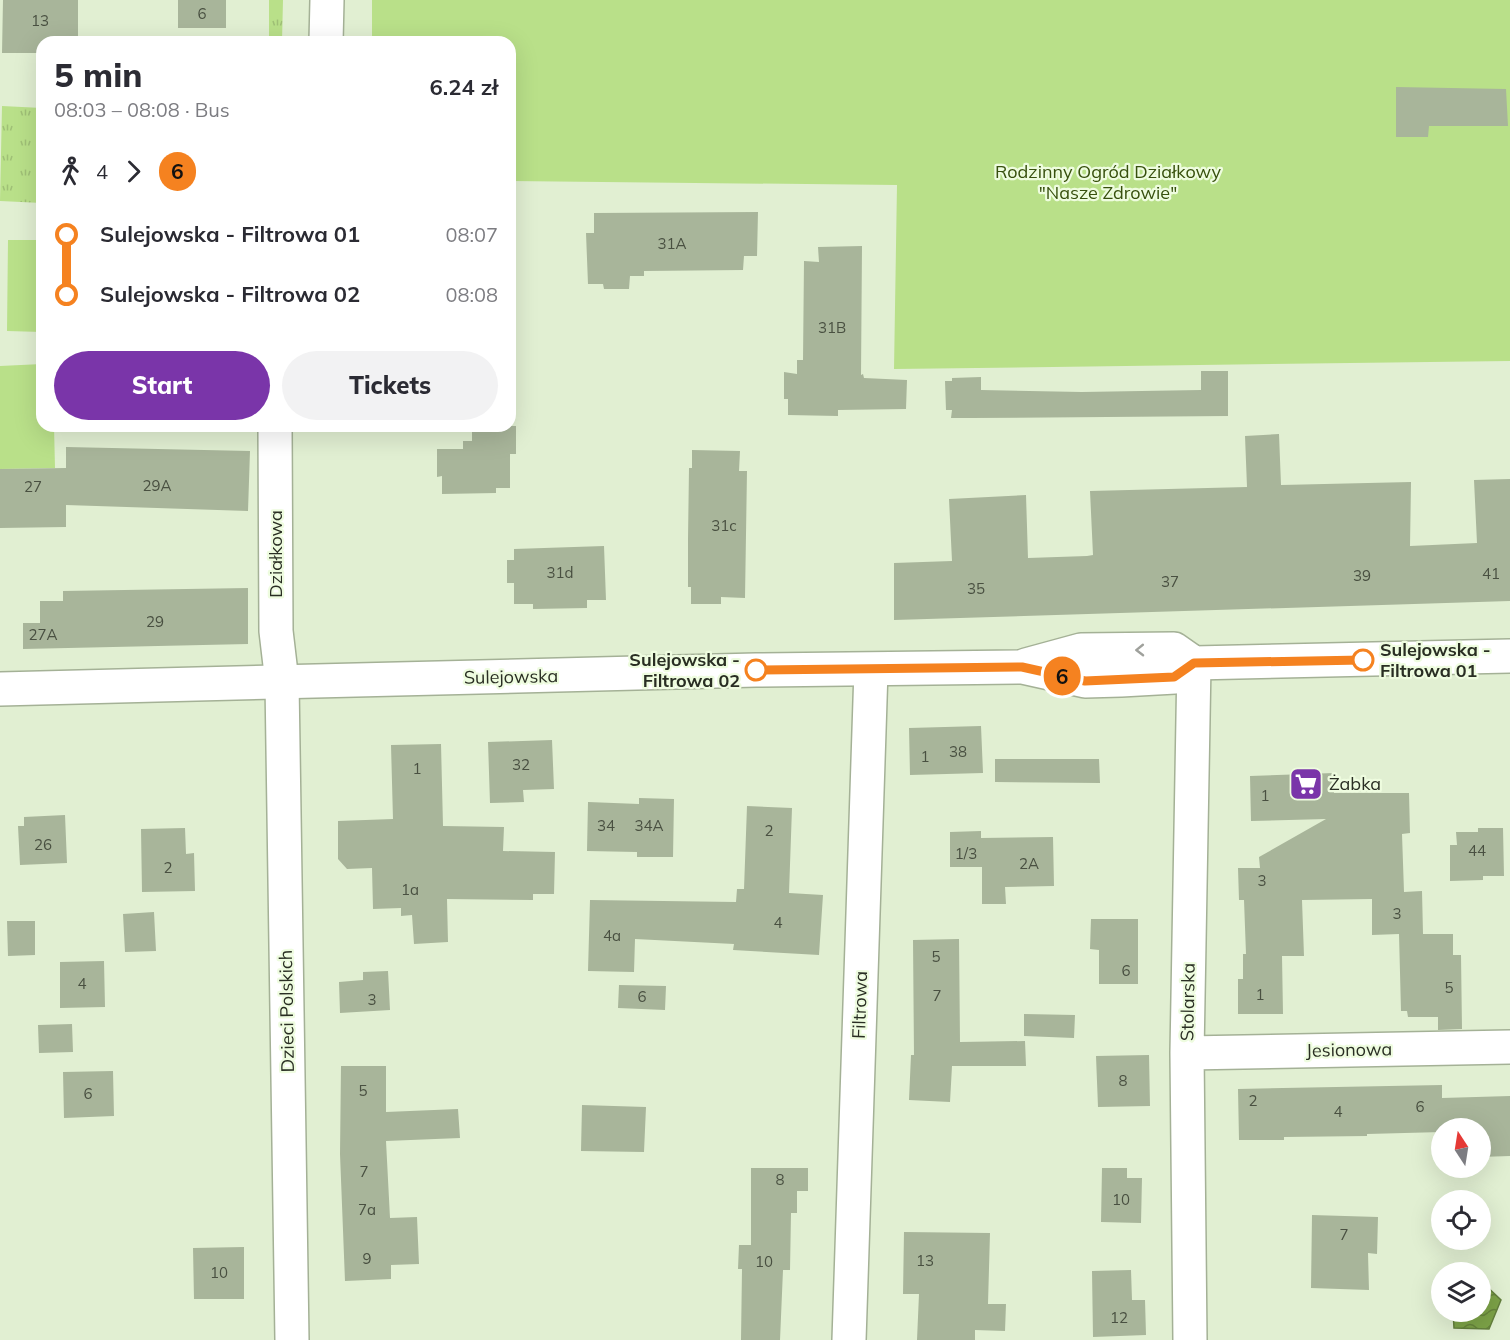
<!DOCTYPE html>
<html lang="en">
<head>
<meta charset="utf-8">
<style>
	body { margin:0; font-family:Mulish,sans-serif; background:#f2f2f3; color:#2b2b33; height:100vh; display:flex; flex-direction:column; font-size:22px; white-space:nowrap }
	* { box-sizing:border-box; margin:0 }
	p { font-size:20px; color:#7c7c81 }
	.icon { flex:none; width:33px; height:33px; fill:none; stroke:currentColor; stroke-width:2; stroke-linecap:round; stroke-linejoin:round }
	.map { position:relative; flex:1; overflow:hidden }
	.details { position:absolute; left:36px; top:36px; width:480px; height:396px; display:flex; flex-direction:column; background:#fff; border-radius:18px; box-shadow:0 6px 24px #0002 }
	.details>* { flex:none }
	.badge { padding:0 12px; border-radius:20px; font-size:21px; line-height:39px }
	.needle { width:39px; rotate:348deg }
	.fabs { position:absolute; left:1431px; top:1118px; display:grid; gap:12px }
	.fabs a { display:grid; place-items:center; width:60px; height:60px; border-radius:50%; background:#fff; box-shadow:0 6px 24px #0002; font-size:30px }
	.map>.badge { position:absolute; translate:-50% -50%; box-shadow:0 0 0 3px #fff }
	.legs { display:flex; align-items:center; gap:9px; height:66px; padding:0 18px; font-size:20px }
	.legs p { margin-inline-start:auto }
	.summary { display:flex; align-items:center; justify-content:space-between; height:102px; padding:0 18px }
	h1 { font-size:33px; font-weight:800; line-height:45px }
	.primary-button { display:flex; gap:12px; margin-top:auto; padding:12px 18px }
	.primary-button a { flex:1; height:69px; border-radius:36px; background:#7a35a9; color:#fff; font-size:24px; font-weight:800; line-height:69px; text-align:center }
	.primary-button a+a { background:#f2f2f3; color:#2b2b33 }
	ul { padding:0 18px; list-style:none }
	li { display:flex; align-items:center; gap:21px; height:60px; font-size:22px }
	li i { display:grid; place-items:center; width:9px; height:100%; margin:0 8px; background:currentColor }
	li i::after { content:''; width:15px; height:15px; margin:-8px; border:4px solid; border-radius:50%; background:#fff }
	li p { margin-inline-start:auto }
	li:first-child i { background:linear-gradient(#0000 50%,currentColor 0) }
	li:last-child i { background:linear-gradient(currentColor 50%,#0000 0) }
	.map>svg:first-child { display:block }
	.grass { fill:url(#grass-tufts) }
	.garden { fill:#b9e089 }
	.water { fill:url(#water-waves); stroke:#637f3c; stroke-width:1.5 }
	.building { fill:#a8b59a }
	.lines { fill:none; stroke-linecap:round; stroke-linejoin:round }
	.minor-casing { stroke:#a4b196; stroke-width:36 }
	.major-casing { stroke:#a4b196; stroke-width:36 }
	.minor { stroke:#fff; stroke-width:33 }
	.major { stroke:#fff; stroke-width:33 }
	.oneway { stroke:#9fa19c }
	.line-1-casing { stroke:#fff; stroke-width:14 }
	.line-1 { stroke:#f58220; stroke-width:9 }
	.stop-1-dot { fill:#fff; stroke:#f58220; stroke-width:3 }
	.labels { text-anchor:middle; stroke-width:4.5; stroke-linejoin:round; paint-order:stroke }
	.number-label { font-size:15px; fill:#495041 }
	.park-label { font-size:18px; fill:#37500d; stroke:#eefcdf }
	.street-label { font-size:18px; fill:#292e23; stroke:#eefcdf }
	.stop-label { font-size:18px; font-weight:bold; fill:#292e23; stroke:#eefcdf; text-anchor:start }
	.poi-label { font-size:18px; fill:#292e23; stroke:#eefcdf; text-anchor:start }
</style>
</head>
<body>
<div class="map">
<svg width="1510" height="1340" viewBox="0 0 1510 1340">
	<defs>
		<pattern id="grass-tufts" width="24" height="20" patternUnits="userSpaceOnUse" patternTransform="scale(1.5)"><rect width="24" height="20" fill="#b9e089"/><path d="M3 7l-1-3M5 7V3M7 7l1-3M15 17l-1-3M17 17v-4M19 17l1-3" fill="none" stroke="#9fc076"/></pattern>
		<pattern id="water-waves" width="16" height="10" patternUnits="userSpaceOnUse" patternTransform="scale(1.5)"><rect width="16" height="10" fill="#7ca247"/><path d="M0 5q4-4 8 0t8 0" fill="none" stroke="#66843b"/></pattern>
	</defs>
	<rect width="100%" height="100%" fill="#e1efd2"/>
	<path class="grass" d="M 269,0 L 283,0 L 282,42 L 269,42 Z
		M 2,106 L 42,108 L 42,203 L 0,201 Z"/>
	<path class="garden" d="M 372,0 L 1510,0 L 1510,361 L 894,369 L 897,185 L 510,181 L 510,42 L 372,42 Z
		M 8,240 L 42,240 L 42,332 L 7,331 Z
		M 42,364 L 42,426 L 54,426 L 55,468 L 0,469 L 0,366 Z"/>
	<path class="water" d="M 1481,1281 L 1501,1300 L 1489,1329 L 1454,1328 L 1453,1311 L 1480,1311 Z"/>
	<path class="building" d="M 3,0 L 78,0 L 78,42 L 42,42 L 42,53 L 2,53 Z
		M 178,0 L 226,0 L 226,28 L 178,28 Z
		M 1396,87 L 1506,89 L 1508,126 L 1429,126 L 1428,137 L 1396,137 Z
		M 758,212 L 757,256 L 744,256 L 743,270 L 644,271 L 644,276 L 630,276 L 629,289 L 604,289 L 603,284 L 588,284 L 586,233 L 594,233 L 594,213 Z
		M 862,246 L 861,375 L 863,374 L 864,378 L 907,380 L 906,409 L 838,410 L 838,416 L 788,415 L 788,399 L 784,399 L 784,372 L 797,374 L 797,360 L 803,360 L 804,261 L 819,262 L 818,247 Z
		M 1201,371 L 1228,371 L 1228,416 L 970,418 L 951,418 L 952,410 L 946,410 L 945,381 L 952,381 L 952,378 L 981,377 L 981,390 L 1082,392 L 1201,390 Z
		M 472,426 L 516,426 L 516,454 L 510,454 L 510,488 L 496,488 L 496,493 L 442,494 L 442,476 L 437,477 L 437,449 L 463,449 L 463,441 L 472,441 Z
		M 1279,434 L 1281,485 L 1411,482 L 1410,546 L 1477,543 L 1474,480 L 1510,479 L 1510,601 L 894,620 L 894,563 L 952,561 L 949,499 L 1026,495 L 1028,558 L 1087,556 L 1093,555 L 1090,491 L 1247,487 L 1245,436 Z
		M 66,447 L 250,451 L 248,511 L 66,505 L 66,527 L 0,528 L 0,469 L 66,468 Z
		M 692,450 L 740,451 L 739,471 L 747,471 L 745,598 L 721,597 L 721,604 L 691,604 L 691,587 L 688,587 L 688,539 L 689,468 L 692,468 Z
		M 604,546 L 606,600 L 587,600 L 587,608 L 533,609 L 533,604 L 514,604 L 514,583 L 507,583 L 507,560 L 514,560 L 514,549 Z
		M 248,588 L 248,644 L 23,649 L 23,623 L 40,623 L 40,601 L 63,601 L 63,591 Z
		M 981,726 L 983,773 L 910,775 L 909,728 Z
		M 552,740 L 554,789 L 523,790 L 524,802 L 490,803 L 488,742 Z
		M 441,744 L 443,826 L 504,827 L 503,851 L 555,852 L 554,894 L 533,894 L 533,900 L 447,899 L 448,942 L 414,944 L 412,915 L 401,916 L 401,908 L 373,909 L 372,868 L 347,869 L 338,859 L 338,821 L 393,819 L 391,745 Z
		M 995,759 L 1099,759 L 1100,783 L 995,782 Z
		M 1334,773 L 1334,793 L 1409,793 L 1410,833 L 1402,834 L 1404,892 L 1422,891 L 1423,934 L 1453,934 L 1453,955 L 1461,955 L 1462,1029 L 1438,1030 L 1438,1017 L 1408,1017 L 1407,1011 L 1401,1011 L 1399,934 L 1372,935 L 1372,899 L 1302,900 L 1304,956 L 1282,956 L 1283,1014 L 1238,1014 L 1238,979 L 1243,979 L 1243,954 L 1246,954 L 1244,900 L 1239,900 L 1238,868 L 1260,868 L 1259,857 L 1326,819 L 1251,821 L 1250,776 Z
		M 639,798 L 674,799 L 673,857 L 637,857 L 637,852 L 587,851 L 588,802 L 639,804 Z
		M 747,806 L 792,808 L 789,893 L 823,895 L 819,955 L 733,950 L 734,944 L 635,939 L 634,972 L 588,971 L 590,900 L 736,902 L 737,889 L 744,889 Z
		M 65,815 L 67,863 L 20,865 L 18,826 L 24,826 L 24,817 Z
		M 185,828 L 186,854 L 194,853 L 195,891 L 142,892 L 141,829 Z
		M 1478,828 L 1503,828 L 1504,876 L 1483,876 L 1483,880 L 1450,881 L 1450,845 L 1457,845 L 1456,832 L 1478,832 Z
		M 981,831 L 981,838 L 1053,837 L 1054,886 L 1005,887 L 1006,904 L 982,904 L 982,867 L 950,867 L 950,832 Z
		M 154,912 L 156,951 L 125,952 L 123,914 Z
		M 1091,919 L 1138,919 L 1138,984 L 1099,984 L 1099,950 L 1090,949 Z
		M 7,921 L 35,921 L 35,955 L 8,956 Z
		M 959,939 L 960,1042 L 1025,1041 L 1026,1066 L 952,1066 L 950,1102 L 909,1100 L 911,1055 L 914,1055 L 913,940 Z
		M 104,961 L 105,1007 L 60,1008 L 60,962 Z
		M 388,971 L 390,1010 L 340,1013 L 339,982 L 363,980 L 363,972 Z
		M 619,985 L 666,986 L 665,1010 L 618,1008 Z
		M 1024,1014 L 1075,1015 L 1074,1038 L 1024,1036 Z
		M 72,1024 L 73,1052 L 39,1053 L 38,1025 Z
		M 1149,1055 L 1150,1106 L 1098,1107 L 1096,1056 Z
		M 341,1066 L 386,1066 L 386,1112 L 458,1109 L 460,1138 L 386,1141 L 390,1218 L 417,1217 L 419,1264 L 391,1265 L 391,1279 L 345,1281 L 340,1154 Z
		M 113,1071 L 114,1116 L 64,1118 L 63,1072 Z
		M 1442,1085 L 1442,1098 L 1510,1096 L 1510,1156 L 1480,1157 L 1480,1128 L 1442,1128 L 1442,1132 L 1367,1134 L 1367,1136 L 1284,1137 L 1284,1140 L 1239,1140 L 1238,1089 Z
		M 582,1105 L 646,1107 L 644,1152 L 581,1151 Z
		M 751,1168 L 808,1168 L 808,1191 L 797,1191 L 797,1213 L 791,1213 L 790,1270 L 783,1270 L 780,1340 L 741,1340 L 742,1269 L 738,1269 L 739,1245 L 751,1245 Z
		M 1102,1168 L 1127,1168 L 1127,1178 L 1142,1178 L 1141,1223 L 1101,1222 Z
		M 1312,1215 L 1378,1217 L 1377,1254 L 1368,1253 L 1369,1290 L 1311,1288 Z
		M 904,1232 L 990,1233 L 988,1304 L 1006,1304 L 1005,1331 L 975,1330 L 975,1340 L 917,1340 L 919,1294 L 903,1294 Z
		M 244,1247 L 244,1299 L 194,1299 L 193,1248 Z
		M 1131,1270 L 1132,1300 L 1145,1300 L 1146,1335 L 1093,1337 L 1092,1271 Z"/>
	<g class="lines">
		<defs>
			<path id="minor" d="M 326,42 L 327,0
				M 275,426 L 276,631 L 282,682 L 292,1340
				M 1187,1053 L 1510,1047
				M 849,1340 L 871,670
				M 1190,1340 L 1187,1053 L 1194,663"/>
			<path id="major" d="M 1026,665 L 1081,650 L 1174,649 L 1194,663
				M 0,689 L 756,670 L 1022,667 L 1085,681 L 1121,680 L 1175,677 L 1194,663 L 1510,656"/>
		</defs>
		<use href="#minor" class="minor-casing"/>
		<use href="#major" class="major-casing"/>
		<use href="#minor" class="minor"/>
		<use href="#major" class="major"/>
	</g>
	<defs><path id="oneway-chevron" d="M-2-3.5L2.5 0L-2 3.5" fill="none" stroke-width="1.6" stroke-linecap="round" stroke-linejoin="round" transform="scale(1.5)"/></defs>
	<use class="oneway" href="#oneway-chevron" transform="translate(1140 650) rotate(179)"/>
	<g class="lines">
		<defs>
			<path id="line-1" d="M 756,670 L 1022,667 L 1085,681 L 1174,677 L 1194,663 L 1363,660"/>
		</defs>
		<use href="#line-1" class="line-1-casing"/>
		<use href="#line-1" class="line-1"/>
	</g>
	<defs>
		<symbol id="supermarket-square" viewBox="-11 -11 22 22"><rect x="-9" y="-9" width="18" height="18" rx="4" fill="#7a35a9" stroke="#eefcdf"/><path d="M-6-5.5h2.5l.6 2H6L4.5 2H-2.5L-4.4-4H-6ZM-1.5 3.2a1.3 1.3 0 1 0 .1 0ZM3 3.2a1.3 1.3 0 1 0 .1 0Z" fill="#fff"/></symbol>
	</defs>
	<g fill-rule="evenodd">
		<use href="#supermarket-square" x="1287" y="765" width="38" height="38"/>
	</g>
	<g class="stop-1-dot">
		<circle cx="1363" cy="660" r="10"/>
		<circle cx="756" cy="670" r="10"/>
	</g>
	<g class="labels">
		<g class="number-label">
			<text x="202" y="19">6</text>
			<text x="40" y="26">13</text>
			<text x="672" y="249">31A</text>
			<text x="832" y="333">31B</text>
			<text x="157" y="491">29A</text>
			<text x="33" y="492">27</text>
			<text x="724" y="531">31c</text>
			<text x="560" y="578">31d</text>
			<text x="1491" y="579">41</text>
			<text x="1362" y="581">39</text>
			<text x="1170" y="587">37</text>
			<text x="976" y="594">35</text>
			<text x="155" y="627">29</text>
			<text x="43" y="640">27A</text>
			<text x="958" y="757">38</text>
			<text x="925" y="762">1</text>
			<text x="521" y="770">32</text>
			<text x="417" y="774">1</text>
			<text x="1265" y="801">1</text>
			<text x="606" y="831">34</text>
			<text x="649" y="831">34A</text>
			<text x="769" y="836">2</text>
			<text x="43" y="850">26</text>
			<text x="1477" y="856">44</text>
			<text x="966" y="859">1/3</text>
			<text x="1029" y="869">2A</text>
			<text x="168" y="873">2</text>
			<text x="1262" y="886">3</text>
			<text x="410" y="895">1a</text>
			<text x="1397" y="919">3</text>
			<text x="778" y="928">4</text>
			<text x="612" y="941">4a</text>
			<text x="936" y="962">5</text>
			<text x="1126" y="976">6</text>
			<text x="82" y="989">4</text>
			<text x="1449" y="993">5</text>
			<text x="1260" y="1000">1</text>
			<text x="937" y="1001">7</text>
			<text x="642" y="1002">6</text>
			<text x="372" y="1005">3</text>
			<text x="1123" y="1086">8</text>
			<text x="363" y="1096">5</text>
			<text x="88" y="1099">6</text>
			<text x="1253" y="1106">2</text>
			<text x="1420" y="1112">6</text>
			<text x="1338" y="1117">4</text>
			<text x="364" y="1177">7</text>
			<text x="780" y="1185">8</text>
			<text x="1121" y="1205">10</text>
			<text x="367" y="1215">7a</text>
			<text x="1344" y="1240">7</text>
			<text x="367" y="1264">9</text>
			<text x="925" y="1266">13</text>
			<text x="764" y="1267">10</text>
			<text x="219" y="1278">10</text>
			<text x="1119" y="1323">12</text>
		</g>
		<g class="park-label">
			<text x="1108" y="178">Rodzinny Ogród Działkowy<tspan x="1108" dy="21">"Nasze Zdrowie"</tspan></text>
		</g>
		<g class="street-label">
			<text transform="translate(276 554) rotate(-90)" y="6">Działkowa</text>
			<text transform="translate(511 677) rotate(-1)" y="6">Sulejowska</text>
			<text transform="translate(1188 1002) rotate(-89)" y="6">Stolarska</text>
			<text transform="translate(860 1005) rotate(-88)" y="6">Filtrowa</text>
			<text transform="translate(287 1011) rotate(-91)" y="6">Dzieci Polskich</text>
			<text transform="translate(1349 1050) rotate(-1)" y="6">Jesionowa</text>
		</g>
		<g class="stop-label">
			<text x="1380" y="656">Sulejowska -<tspan x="1380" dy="21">Filtrowa 01</tspan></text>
			<text x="740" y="666" text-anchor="end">Sulejowska -<tspan x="740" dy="21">Filtrowa 02</tspan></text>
		</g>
		<g class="poi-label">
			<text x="1329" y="790">Żabka</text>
		</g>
	</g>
</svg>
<div class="fabs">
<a><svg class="needle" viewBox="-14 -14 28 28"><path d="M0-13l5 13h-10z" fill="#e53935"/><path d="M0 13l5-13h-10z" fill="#7c7c81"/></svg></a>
<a><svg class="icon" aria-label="locate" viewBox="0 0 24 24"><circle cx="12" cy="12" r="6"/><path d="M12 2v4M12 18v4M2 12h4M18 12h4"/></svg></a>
<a><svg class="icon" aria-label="layers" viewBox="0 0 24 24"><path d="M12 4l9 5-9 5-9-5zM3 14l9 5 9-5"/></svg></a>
</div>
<b class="badge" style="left:1062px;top:676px;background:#f58220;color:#111">6</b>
<section class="details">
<div class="summary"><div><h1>5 min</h1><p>08:03 – 08:08 · Bus</p></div><b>6.24 zł</b></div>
<div class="legs"><svg class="icon" aria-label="walk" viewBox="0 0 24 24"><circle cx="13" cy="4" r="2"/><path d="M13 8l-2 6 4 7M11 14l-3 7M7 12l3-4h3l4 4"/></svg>4<svg class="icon" aria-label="forward" viewBox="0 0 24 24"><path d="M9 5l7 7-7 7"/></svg><b class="badge" style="background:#f58220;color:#111">6</b></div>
<ul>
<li><i style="color:#f58220"></i><b>Sulejowska - Filtrowa 01</b><p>08:07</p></li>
<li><i style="color:#f58220"></i><b>Sulejowska - Filtrowa 02</b><p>08:08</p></li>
</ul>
<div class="primary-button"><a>Start</a><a>Tickets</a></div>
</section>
</div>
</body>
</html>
